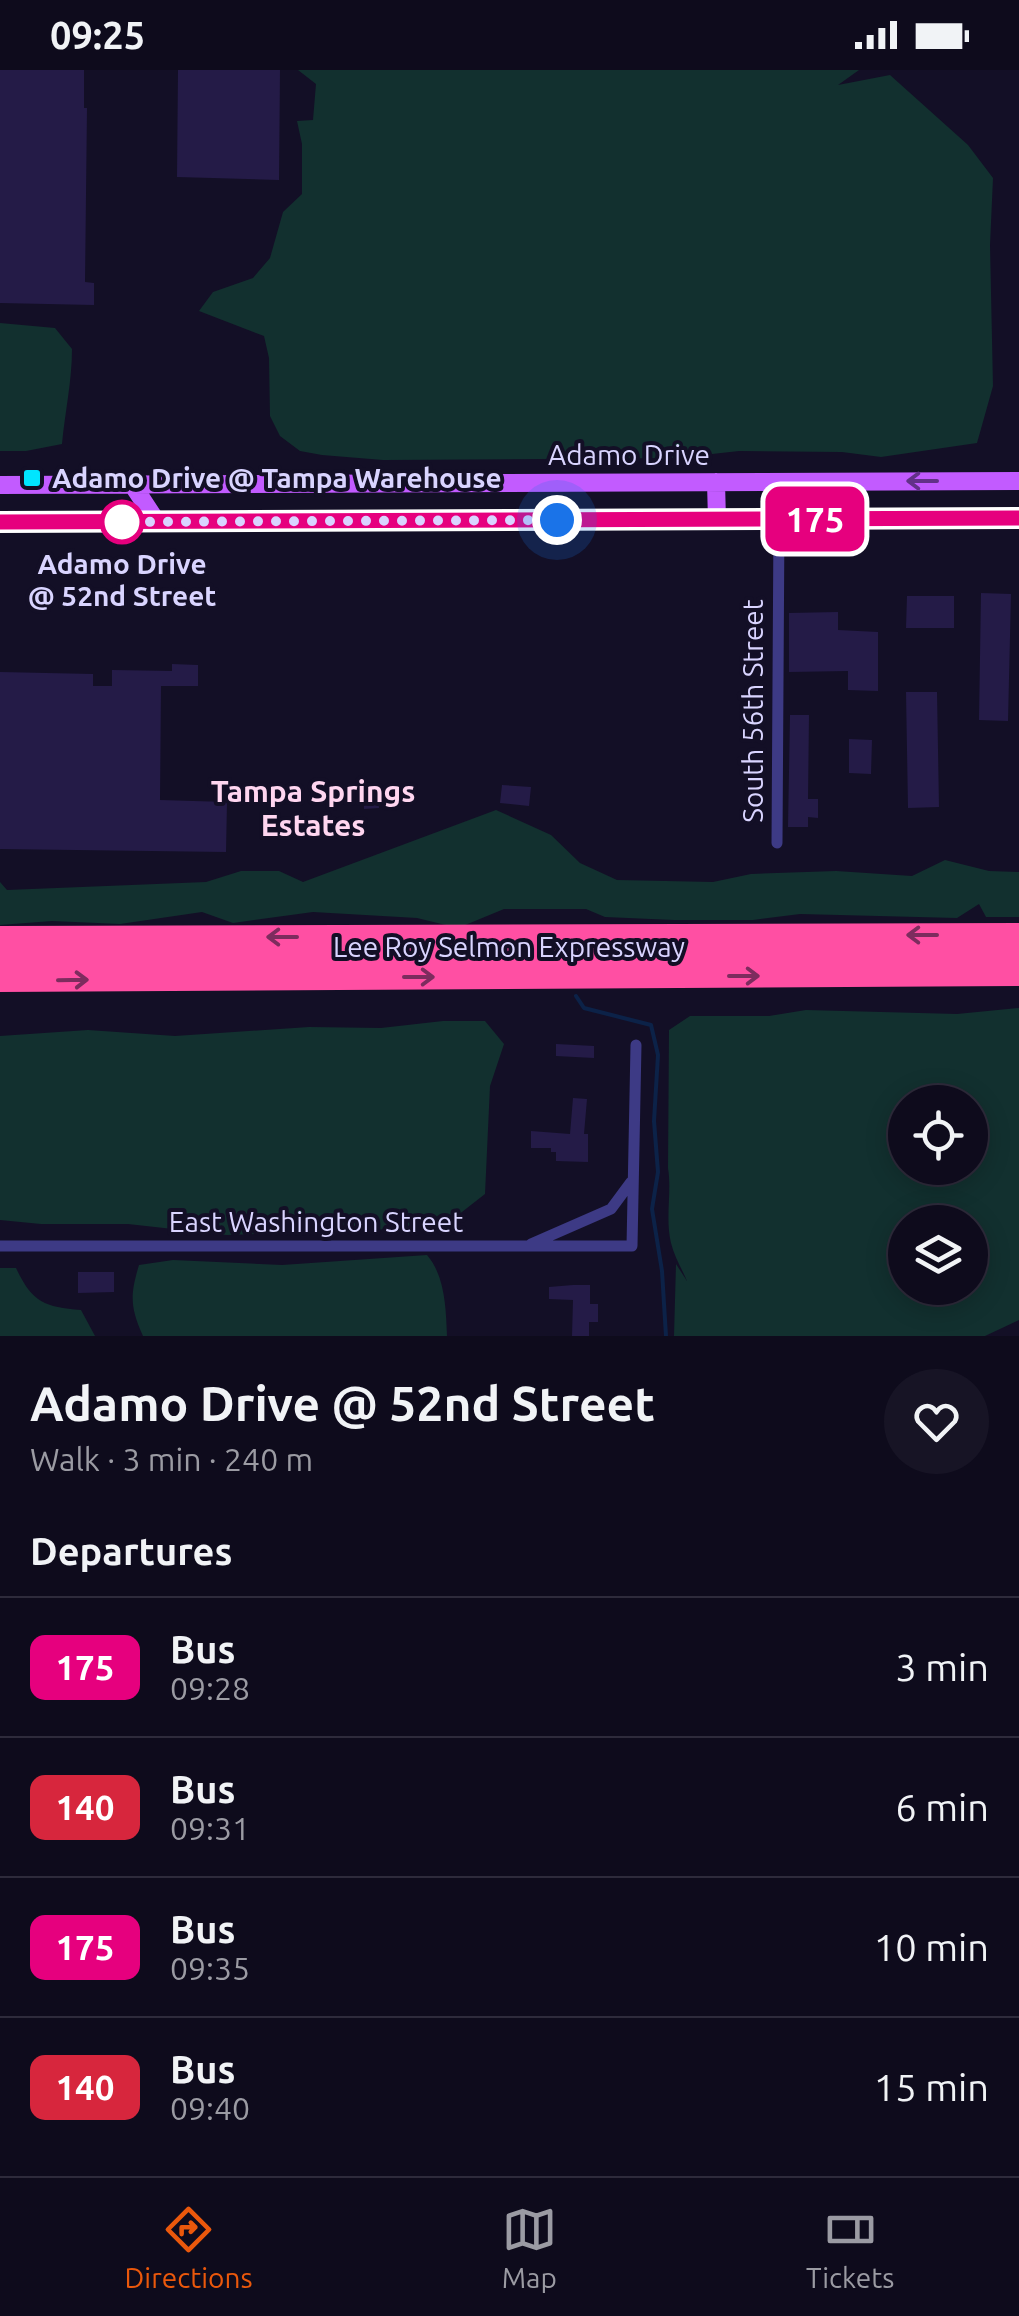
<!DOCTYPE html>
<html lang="en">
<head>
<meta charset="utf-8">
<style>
	body { margin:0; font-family:Ubuntu,sans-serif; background:#171425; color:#f1f3f6; height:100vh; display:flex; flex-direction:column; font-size:38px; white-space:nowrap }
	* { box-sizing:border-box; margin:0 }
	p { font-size:32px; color:#9b9ba3 }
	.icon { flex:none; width:55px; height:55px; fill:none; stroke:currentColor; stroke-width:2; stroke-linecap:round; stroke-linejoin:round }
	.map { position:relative; height:1266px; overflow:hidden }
	.side { display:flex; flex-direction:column; background:#0e0b1c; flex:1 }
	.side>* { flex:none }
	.badge { padding:0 20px; border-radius:15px; font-size:35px; line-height:65px }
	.buttons { position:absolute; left:888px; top:1015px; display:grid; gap:20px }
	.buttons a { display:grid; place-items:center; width:100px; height:100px; border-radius:50%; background:#0e0b1c; box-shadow:0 5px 25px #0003,0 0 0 2px #2e2b3b; font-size:50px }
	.you { position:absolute; width:50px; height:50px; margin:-25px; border:8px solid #fff; border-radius:50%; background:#1a73e8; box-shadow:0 0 0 15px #1a73e833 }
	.map>.badge { position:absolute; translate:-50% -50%; box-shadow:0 0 0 5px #fff }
	h2 { padding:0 30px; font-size:38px; line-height:90px }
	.round { display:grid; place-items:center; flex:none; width:105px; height:105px; border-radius:52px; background:#171425 }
	.summary { display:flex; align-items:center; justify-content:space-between; height:170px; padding:0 30px }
	h1 { font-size:48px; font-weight:700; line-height:75px }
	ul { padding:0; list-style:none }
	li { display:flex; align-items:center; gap:30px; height:140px; padding:0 30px; border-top:2px solid #2e2b3b }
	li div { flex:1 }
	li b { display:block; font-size:38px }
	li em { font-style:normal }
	li .badge { min-width:110px; font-weight:700; text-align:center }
	.status { display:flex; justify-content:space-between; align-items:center; height:70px; padding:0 50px; background:#0e0b1c; direction:ltr }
	.status svg { height:28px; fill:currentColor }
	.dock { display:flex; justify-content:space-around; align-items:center; height:140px; border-top:2px solid #2e2b3b; background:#0e0b1c; font-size:28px; color:#9b9ba3 }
	.dock a { display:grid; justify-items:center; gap:5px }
	.dock .selected { color:#ea580c }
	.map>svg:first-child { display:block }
	.green { fill:#12302f; fill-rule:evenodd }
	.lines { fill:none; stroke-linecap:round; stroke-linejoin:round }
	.stream { stroke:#0c2248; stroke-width:4 }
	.building { fill:#241b47 }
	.street { stroke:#3d3a85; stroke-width:11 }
	.primary { stroke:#c25bff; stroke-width:18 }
	.highway { stroke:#ff4fa3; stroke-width:22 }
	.oneway { stroke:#623188 }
	.oneway2 { stroke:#7d2c5e }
	.line-casing { stroke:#fff; stroke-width:22 }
	.line { stroke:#e6007e; stroke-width:15 }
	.walk { stroke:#d9d4ff; stroke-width:10; stroke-dasharray:0 18 }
	.poi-dot { fill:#00e5ff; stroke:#130f26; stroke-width:4 }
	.stop-dot { fill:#fff; stroke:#e6007e; stroke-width:5 }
	.labels { text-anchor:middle; stroke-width:8; stroke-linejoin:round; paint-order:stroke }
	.street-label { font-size:28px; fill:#d9d4ff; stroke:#130f26 }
	.poi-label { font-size:28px; font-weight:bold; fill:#d9d4ff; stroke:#130f26; text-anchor:start }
	.stop-label { font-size:28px; font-weight:bold; fill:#d9d4ff; stroke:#130f26 }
	.neighbourhood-label { font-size:30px; font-weight:bold; fill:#ffd6f0; stroke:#130f26 }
</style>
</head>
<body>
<div class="status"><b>09:25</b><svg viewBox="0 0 49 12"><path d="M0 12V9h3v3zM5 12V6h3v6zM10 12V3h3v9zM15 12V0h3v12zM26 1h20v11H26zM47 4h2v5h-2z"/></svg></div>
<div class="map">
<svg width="1019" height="1266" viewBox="0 0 1019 1266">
	<rect width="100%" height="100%" fill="#130f26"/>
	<path class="green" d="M 298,0 L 859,0 L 838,15 L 890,5 L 968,75 L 993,108 L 990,175 L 993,316 L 977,373 L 881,387 L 842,382 L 739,381 L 676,388 L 383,390 L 322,385 L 300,381 L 280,366 L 270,346 L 269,288 L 264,266 L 199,241 L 213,222 L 253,208 L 270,188 L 283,142 L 302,124 L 302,74 L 297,51 L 313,50 L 316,14 Z
		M 0,253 L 55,258 L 72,279 C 72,311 65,342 62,374 L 26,381 L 0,381 Z
		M 496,740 L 551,765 L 580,793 L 617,810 L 713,812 L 751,804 L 836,801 L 912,806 L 945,790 L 989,801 L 1019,802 L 1019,847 L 986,847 L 979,834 L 957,848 L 800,844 L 753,850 L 674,850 L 605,847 L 586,839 L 504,839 L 458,858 L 417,848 L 313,842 L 233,853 L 202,842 L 120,854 L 52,851 L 0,855 L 0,812 L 7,820 L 206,812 L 241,801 L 279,801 L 303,812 Z
		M 1019,938 L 1019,1250 L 985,1266 L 674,1266 L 676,1194 L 687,1211 C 682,1199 674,1186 671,1173 C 665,1148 672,1122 668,1098 L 669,960 L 690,946 L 769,946 L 806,940 L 957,944 ZM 905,1032 L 970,1032 L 970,1098 L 905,1098 ZM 905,1152 L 970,1152 L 970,1218 L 905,1218 Z
		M 443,951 L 485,951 L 504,974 L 490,1016 L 485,1124 L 444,1156 L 392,1159 L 227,1165 L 128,1154 L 41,1154 L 0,1150 L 0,966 L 88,960 L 175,966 L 309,957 L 381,958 Z
		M 427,1185 C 445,1206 446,1238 447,1266 L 143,1266 C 130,1237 130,1225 139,1195 L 173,1190 L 282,1195 Z
		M 0,1198 L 16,1198 C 32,1232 44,1237 81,1240 L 95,1266 L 0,1266 Z"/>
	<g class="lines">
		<path class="stream" d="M 576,926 L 584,938 L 651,955 L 658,985 L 654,1051 L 658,1102 L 652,1139 L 662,1201 L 666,1266"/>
	</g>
	<path class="building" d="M 0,0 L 84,0 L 84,38 L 87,38 L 85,212 L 94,213 L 94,235 L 0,233 Z
		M 178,0 L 280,0 L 279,110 L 177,107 Z
		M 981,523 L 1011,524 L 1008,651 L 979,650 Z
		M 907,526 L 954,526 L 954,558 L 906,558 Z
		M 838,542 L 838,560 L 878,562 L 878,621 L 848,620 L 848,601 L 789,602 L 789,543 Z
		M 172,594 L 198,595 L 198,616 L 161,616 L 160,730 L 227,732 L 226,782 L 0,779 L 0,602 L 93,604 L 93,616 L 112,616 L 112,600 L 172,601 Z
		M 906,622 L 937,622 L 939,737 L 908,738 Z
		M 790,645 L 809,645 L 808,729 L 818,729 L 818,748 L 808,747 L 808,757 L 788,757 Z
		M 849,669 L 872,670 L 871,704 L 849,703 Z
		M 502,715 L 531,717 L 529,736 L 500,733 Z
		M 377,720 L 379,738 L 364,739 L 363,721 Z
		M 298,749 L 321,751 L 320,765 L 297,763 Z
		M 556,974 L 594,976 L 594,988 L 556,986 Z
		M 573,1028 L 587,1029 L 584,1064 L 588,1064 L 588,1092 L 556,1091 L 556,1082 L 551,1082 L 551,1078 L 531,1078 L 531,1061 L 570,1064 Z
		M 78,1202 L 114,1202 L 114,1222 L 78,1223 Z
		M 573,1215 L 590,1215 L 590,1234 L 598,1234 L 598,1252 L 589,1252 L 589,1266 L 572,1266 L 573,1230 L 549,1229 L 549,1217 Z"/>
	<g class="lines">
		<path class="street" d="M 777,773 L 779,450
			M 531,1174 L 611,1139 L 631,1112
			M 0,1176 L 632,1176 L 636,975"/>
		<path class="primary" d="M 716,412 L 717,450
			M 132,414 L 157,452
			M 0,415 L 1019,411
			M 0,452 L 1019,448"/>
		<path class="highway" d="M 0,867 L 1019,864
			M 0,889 L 1019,885
			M 0,911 L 1019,905"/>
	</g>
	<defs><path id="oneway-shaft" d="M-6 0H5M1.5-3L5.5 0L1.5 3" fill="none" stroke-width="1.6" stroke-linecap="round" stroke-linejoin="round" transform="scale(2.5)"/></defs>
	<use class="oneway" href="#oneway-shaft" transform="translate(922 411) rotate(180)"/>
	<g class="oneway2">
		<use href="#oneway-shaft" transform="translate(922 865) rotate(180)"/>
		<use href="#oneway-shaft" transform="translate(282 867) rotate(180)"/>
		<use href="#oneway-shaft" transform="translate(744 906)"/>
		<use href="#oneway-shaft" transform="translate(419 907)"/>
		<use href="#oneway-shaft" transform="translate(73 910) rotate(-1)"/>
	</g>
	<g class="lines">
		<defs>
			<path id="line" d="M 0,452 L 1019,448"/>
		</defs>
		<use href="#line" class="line-casing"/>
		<use href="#line" class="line"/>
		<path class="walk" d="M 122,452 L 118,452 L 557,450"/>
	</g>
	<rect class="poi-dot" x="22" y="398" width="20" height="20" rx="5"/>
	<circle class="stop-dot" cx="122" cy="452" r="20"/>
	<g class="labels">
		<g class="street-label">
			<text x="629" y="395">Adamo Drive</text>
			<text transform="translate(753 641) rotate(-90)" y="10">South 56th Street</text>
			<text x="509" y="887">Lee Roy Selmon Expressway</text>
			<text x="316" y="1162">East Washington Street</text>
		</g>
		<g class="poi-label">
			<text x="52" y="418">Adamo Drive @ Tampa Warehouse</text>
		</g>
		<g class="stop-label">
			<text x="122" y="504">Adamo Drive<tspan x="122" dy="32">@ 52nd Street</tspan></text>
		</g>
		<g class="neighbourhood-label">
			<text x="313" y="732">Tampa Springs<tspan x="313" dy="34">Estates</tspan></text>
		</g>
	</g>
</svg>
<div class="buttons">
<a><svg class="icon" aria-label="locate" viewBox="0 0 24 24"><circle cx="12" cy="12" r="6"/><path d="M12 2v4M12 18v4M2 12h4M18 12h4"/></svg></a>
<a><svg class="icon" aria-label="layers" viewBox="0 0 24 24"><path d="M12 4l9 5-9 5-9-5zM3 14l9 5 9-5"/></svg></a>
</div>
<div class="you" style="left:557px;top:450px"></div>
<b class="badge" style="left:815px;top:449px;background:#e6007e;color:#fff">175</b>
</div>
<section class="side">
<div class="summary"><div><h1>Adamo Drive @ 52nd Street</h1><p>Walk · 3 min · 240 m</p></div><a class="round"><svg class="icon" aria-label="heart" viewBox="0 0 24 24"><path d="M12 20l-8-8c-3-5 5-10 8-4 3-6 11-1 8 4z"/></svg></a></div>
<h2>Departures</h2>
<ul>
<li><span class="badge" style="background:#e6007e;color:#fff">175</span><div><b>Bus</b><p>09:28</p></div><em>3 min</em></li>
<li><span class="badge" style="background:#d7263d;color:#fff">140</span><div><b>Bus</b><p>09:31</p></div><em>6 min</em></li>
<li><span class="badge" style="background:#e6007e;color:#fff">175</span><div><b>Bus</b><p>09:35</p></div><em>10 min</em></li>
<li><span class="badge" style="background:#d7263d;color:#fff">140</span><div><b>Bus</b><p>09:40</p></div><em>15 min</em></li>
</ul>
</section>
<nav class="dock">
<a class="selected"><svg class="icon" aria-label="directions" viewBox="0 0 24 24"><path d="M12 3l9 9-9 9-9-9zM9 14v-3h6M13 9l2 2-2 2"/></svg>Directions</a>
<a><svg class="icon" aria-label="map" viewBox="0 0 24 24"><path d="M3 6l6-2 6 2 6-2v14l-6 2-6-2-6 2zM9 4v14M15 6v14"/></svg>Map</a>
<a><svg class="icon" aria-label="tickets" viewBox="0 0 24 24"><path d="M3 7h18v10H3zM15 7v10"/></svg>Tickets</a>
</nav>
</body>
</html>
